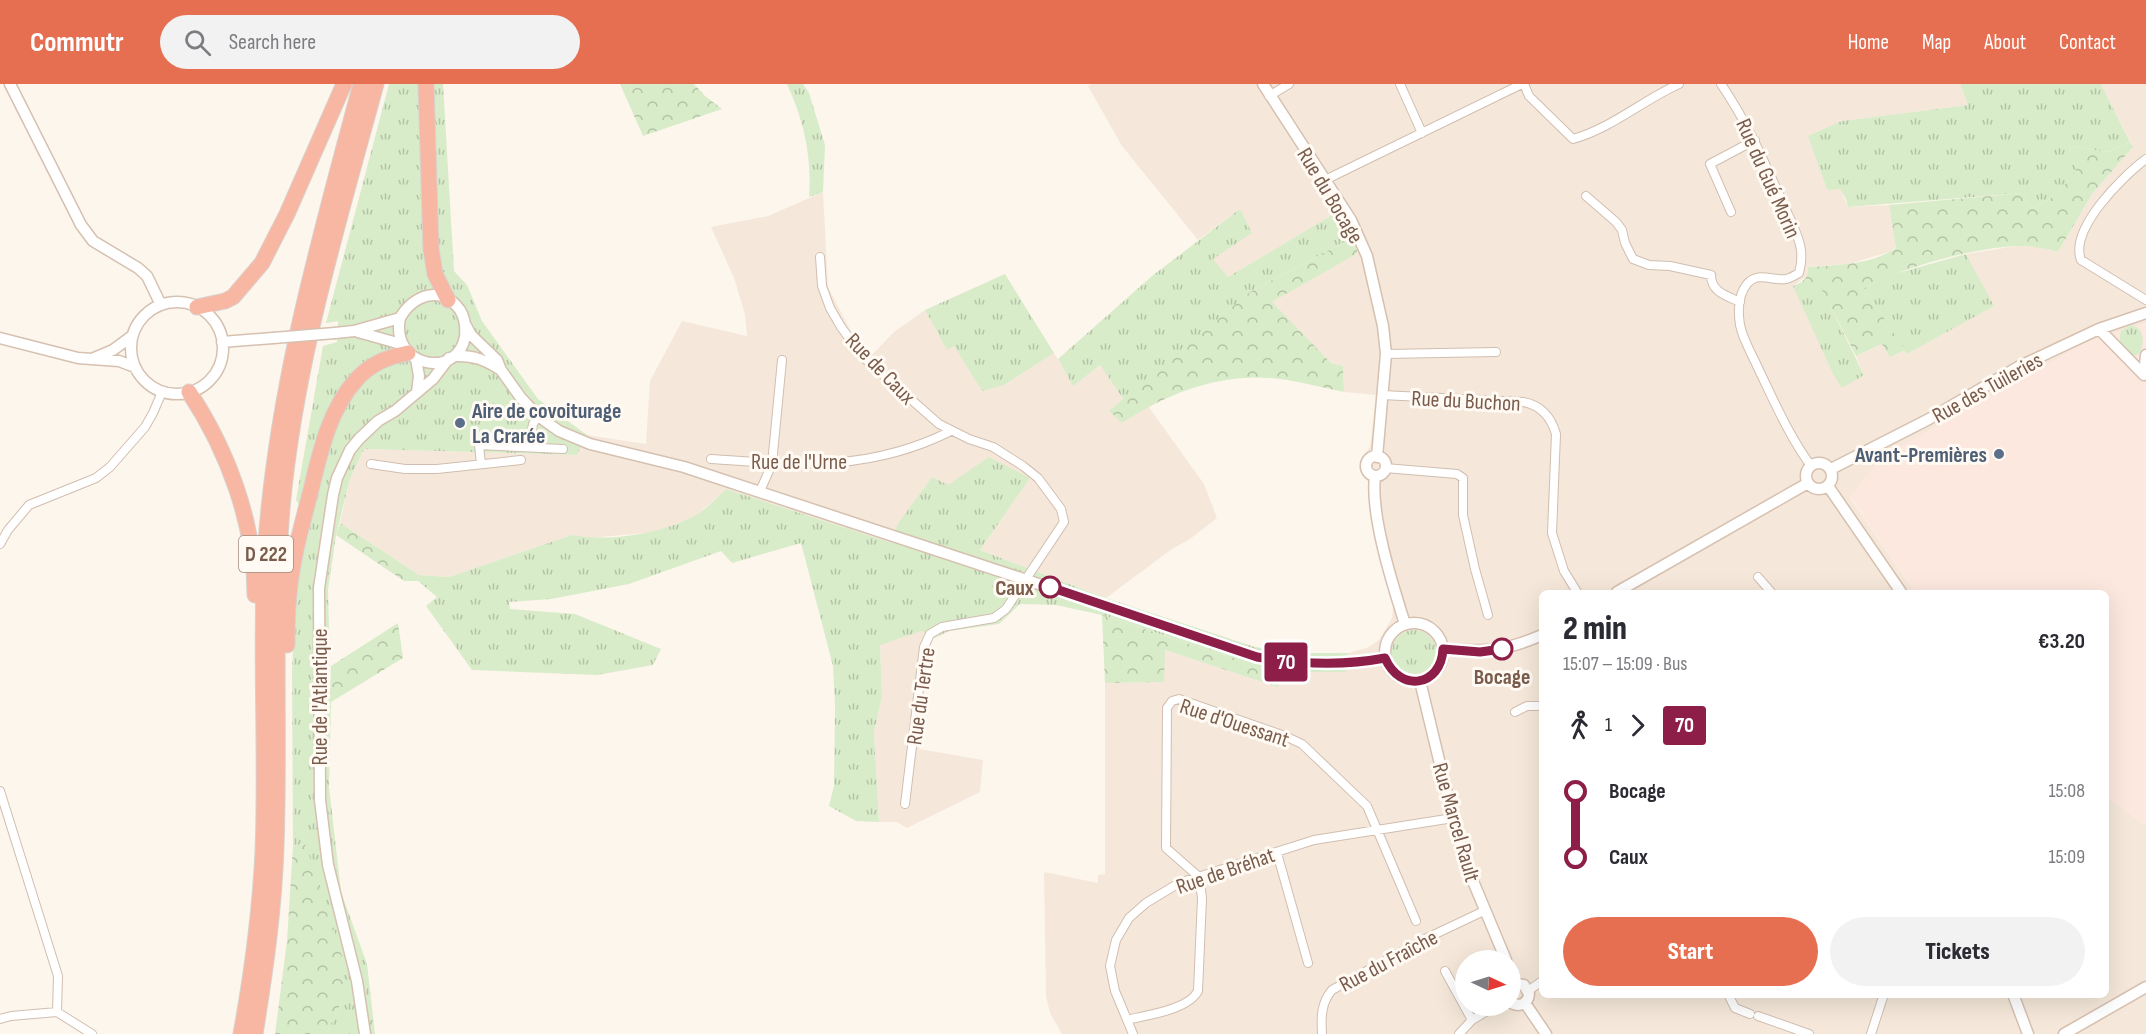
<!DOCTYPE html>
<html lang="en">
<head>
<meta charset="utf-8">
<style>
	body { margin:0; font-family:"Sofia Sans Condensed",sans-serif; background:#f2f2f3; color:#2b2b33; height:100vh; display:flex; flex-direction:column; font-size:22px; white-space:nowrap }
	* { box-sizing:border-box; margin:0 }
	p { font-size:20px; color:#7c7c81 }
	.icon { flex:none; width:33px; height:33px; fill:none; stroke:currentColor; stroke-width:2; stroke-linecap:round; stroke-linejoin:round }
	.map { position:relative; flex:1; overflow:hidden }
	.sheet { position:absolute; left:1539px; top:506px; width:570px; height:408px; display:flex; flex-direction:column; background:#fff; border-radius:9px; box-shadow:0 6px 24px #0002 }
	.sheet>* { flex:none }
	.badge { padding:0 12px; border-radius:4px; font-size:21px; line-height:39px }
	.needle { width:39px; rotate:94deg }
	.buttons { position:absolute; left:1455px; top:866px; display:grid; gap:12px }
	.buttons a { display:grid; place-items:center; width:66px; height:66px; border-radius:50%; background:#fff; box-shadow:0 6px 24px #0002; font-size:30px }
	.map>.badge { position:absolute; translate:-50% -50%; box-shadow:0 0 0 3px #fff }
	.legs { display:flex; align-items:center; gap:9px; height:66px; padding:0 24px; font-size:20px }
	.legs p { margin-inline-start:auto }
	.headline { display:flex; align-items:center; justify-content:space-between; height:102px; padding:0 24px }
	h1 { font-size:33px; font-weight:800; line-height:45px }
	.button { display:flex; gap:12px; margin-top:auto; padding:12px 24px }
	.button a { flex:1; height:69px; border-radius:36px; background:#e76f51; color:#fff; font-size:24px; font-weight:800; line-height:69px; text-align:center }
	.button a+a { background:#f2f2f3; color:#2b2b33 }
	ul { padding:0 24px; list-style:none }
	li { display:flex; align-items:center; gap:21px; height:66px; font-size:22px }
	li i { display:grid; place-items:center; width:9px; height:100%; margin:0 8px; background:currentColor }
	li i::after { content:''; width:15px; height:15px; margin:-8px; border:4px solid; border-radius:50%; background:#fff }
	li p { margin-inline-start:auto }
	li:first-child i { background:linear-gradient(#0000 50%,currentColor 0) }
	li:last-child i { background:linear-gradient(currentColor 50%,#0000 0) }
	header { display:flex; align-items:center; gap:36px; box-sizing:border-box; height:84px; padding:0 30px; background:#e76f51; color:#fff }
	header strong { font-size:28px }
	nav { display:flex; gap:33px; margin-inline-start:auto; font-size:21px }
	.search { width:420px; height:54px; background:#f2f2f3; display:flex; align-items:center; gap:15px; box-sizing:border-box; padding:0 21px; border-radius:33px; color:#7c7c81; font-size:22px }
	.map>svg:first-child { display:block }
	.residential { fill:#f5e8da; fill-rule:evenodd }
	.commercial { fill:#fde8e0 }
	.grass { fill:url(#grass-tufts) }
	.forest { fill:url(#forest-crowns) }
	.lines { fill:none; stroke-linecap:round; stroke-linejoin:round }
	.street-casing { stroke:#d1beb0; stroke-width:10 }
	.secondary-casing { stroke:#d6c0b0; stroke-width:13 }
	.highway-casing { stroke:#dad1cd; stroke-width:17 }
	.street { stroke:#fff; stroke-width:8 }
	.secondary { stroke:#fff; stroke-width:10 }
	.highway { stroke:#f7b7a3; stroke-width:15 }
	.secondary-bridge-casing { stroke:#d6c0b0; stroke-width:13; stroke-linecap:butt }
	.secondary-bridge { stroke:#fff; stroke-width:10 }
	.line-1-casing { stroke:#fff; stroke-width:14 }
	.line-1 { stroke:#8d1e47; stroke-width:9 }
	.service-dot { fill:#5c6f8a; stroke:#fffaf3; stroke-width:2 }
	.stop-1-dot { fill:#fff; stroke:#8d1e47; stroke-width:3 }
	.labels { text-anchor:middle; stroke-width:6; stroke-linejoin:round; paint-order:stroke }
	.shield { fill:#fffaf3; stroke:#a28b7f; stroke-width:1.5 }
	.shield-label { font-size:21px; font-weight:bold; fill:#7a5c4d }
	.street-label { font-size:22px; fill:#7a5c4d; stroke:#fffaf3 }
	.service-label { font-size:22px; font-weight:bold; fill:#4e5e75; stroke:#fffaf3; text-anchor:start }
	.stop-label { font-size:22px; font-weight:bold; fill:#7a5c4d; stroke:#fffaf3; text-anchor:end }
</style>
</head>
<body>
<header>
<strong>Commutr</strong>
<div class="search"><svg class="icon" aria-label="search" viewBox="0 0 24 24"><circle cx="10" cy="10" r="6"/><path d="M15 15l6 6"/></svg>Search here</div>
<nav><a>Home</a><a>Map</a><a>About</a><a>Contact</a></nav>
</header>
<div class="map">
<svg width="2146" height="950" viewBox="0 0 2146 950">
	<defs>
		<pattern id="grass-tufts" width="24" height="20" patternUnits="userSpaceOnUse" patternTransform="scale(1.5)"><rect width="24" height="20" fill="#d8ecc9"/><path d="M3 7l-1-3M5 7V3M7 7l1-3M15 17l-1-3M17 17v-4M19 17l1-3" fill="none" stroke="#b4c2a5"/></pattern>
		<pattern id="forest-crowns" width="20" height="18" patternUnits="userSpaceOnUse" patternTransform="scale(1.5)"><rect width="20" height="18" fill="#d8ecc9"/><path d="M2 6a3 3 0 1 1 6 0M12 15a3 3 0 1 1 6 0" fill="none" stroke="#b4c2a5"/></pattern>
	</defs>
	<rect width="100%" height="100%" fill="#fdf6ec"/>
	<path class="residential" d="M 1092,0 L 1960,0 L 1968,21 L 1842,37 L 1820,86 L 1827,106 L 1840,104 L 1848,123 L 1889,121 L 1896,163 L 1889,168 L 1849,180 L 1808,183 L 1807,192 L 1793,202 L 1864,291 L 1856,272 L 1883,260 L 1890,273 L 1905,266 L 1907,270 L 1993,222 L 1966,170 L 2016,162 L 2039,163 L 2058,168 L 2092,110 L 2133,63 L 2101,0 L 2146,0 L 2146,239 L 2085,259 L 1850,414 L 1915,508 L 1542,508 L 1542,910 L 2106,910 L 2106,713 L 2146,741 L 2146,950 L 1062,950 L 1050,929 L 1046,912 L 1044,788 L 1098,799 L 1098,791 L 1105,790 L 1105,599 L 1164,598 L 1164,566 L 1278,602 L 1285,586 L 1297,588 L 1346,588 L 1348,569 L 1367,564 L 1379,556 L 1392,534 L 1393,522 L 1379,462 L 1370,399 L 1362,391 L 1359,384 L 1363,372 L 1370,363 L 1376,311 L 1344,308 L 1343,282 L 1331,279 L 1271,218 L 1358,169 L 1352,154 L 1337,128 L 1228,193 L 1212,175 L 1240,125 L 1198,156 L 1122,62 L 1088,2 ZM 1466,876 L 1510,876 L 1510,921 L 1466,921 Z
		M 823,108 L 828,203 L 858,261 L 869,274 L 894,248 L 925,226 L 947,265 L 953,262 L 1004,301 L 1054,269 L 1073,301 L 1100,281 L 1124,316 L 1109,327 L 1122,339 L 1148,322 L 1204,400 L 1217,434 L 1190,455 L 1172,465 L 1106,514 L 980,466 L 1029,395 L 1014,387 L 897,441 L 892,459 L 726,405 L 696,432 L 656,448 L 589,454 L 572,451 L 449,493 L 419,491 L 340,439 L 350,395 L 364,365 L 577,371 L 587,351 L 646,360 L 650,297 L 682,237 L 747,252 L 745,230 L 734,194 L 711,143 L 768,132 Z
		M 922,547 L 933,555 L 927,574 L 919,665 L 983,676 L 980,708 L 907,744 L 897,738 L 879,738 L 874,648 L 882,613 L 880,560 Z"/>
	<path class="commercial" d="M 2146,239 L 2146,741 L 2106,713 L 2106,508 L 1915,508 L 1850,413 L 1883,372 L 2085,259 Z"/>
	<path class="grass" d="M 389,0 L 443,0 L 454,187 L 467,201 L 482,237 L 538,315 L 587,351 L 577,371 L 364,365 L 350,395 L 336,451 L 328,506 L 331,618 L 329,703 L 341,808 L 367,880 L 375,950 L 326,950 L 342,917 L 305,760 L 293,762 L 292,586 L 296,501 L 311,439 L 296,416 L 323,262 L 337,258 L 338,237 L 326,239 Z
		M 787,0 L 803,0 L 809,9 L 825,61 L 823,108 L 809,113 C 812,73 804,37 787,0 Z
		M 1960,0 L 2101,0 L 2130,58 L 2108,68 L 2075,63 L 2069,65 L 2077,86 C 2062,105 2054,116 2031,124 L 2023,109 L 1848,123 L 1846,115 L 1840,105 L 1827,106 L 1808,52 L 1842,37 L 1968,21 Z
		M 1240,125 L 1252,149 L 1213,175 L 1228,193 L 1337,128 L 1352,154 L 1250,208 L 1124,316 L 1100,281 L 1073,302 L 1058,275 L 1152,192 Z
		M 1966,170 L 1994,222 L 1907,270 L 1864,204 L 1887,192 Z
		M 1005,190 L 1054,269 L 1004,301 L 982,307 L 954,262 L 947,266 L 925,226 Z
		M 1802,198 L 1819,199 L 1864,291 L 1842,304 L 1834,292 L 1793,202 Z
		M 2131,241 C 2144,244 2144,256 2141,267 L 2136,272 C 2124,269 2117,258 2121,247 Z
		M 989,373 L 1030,394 L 980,466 L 1106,514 L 1255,563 L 1300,569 L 1348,569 L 1346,588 L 1297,588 L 1285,586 L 1223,571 L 1102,531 L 1056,521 L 1020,520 L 999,540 L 949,547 L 933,555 L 922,547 L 880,561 L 882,613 L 874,648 L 879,738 L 856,737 L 829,722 L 834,702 L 835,621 L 833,582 L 801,459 L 732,479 L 721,467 L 629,500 L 551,515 L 509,518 L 510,525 L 575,530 L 661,565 L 653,581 L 597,591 L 472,586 L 426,522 L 437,513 L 418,497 L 419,491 L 449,493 L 572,451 C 609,458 661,450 694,432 C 706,426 716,414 726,405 L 892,459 L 897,441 L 932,393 L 948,401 Z
		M1392 568a22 22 0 1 1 44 0a22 22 0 1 1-44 0Z"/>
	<path class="forest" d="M 620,0 L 694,0 L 705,12 L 722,25 L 643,52 Z
		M 2130,58 L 2133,63 L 2092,110 L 2058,168 C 2044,164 2031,162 2017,162 C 1973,164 1903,183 1864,204 L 1905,266 L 1890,273 L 1882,260 L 1856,272 L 1819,200 L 1802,198 L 1807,192 L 1808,183 C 1837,181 1871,181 1896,164 L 1889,121 L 2023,109 L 2031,124 C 2054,116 2062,105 2076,86 L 2069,65 L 2075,63 L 2108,68 Z
		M 1352,154 L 1358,169 L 1272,218 L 1331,279 L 1343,282 L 1344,308 C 1320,303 1295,296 1270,294 C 1217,290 1166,310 1122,339 L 1109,327 L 1250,208 Z
		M 340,439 L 419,491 L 418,497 L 404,497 L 336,451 Z
		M 1102,531 L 1223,571 L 1285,586 L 1278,603 L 1165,566 L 1164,598 L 1105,599 Z
		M 398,539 L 403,574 L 331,618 L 331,582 Z
		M 305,760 L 325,815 L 345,883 L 342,917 L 326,950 L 275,950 L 287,857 L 293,762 Z"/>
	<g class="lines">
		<defs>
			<path id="street" d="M 1400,0 L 1422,49
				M 1524,0 L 1529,12 L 1573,55 C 1612,44 1643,16 1679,0
				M 1721,0 C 1748,40 1763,75 1783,119 C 1789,134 1799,150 1801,166 C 1802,175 1801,182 1799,189 C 1795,191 1791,194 1786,195 C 1772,197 1758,187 1747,200 C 1738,211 1738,228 1740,241 C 1743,256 1752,270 1758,284 C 1774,317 1789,352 1811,382
				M 1269,12 L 1289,0
				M 2146,75 C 2123,92 2069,145 2081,176 L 2146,216
				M 1325,96 L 1522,0
				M 1586,112 L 1616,138 L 1622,146 L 1625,159 L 1633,175 L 1649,181 L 1670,182 L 1711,191 C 1711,208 1727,212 1740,218
				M 1731,128 L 1710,80 L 1755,56
				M 820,173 L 822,202 L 830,224 L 841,243 L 864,274 L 939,340 L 969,355 L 993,363 L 1023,382 L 1038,394 L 1061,425 L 1064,438 L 1006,525 L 994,534 L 942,543 L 930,550 L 924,563 L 905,720
				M 1386,270 L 1496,268
				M 1382,311 L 1523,318 C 1540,321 1551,333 1556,350 L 1552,449 L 1564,487 L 1577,508
				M 529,362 L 533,340 L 538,332
				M 711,375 C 798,381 869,388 951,347
				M 371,380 L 405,385 L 437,385 L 521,376
				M 481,380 L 479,361 L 563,365
				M 1385,384 L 1457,390 L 1463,394 L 1463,431 L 1475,485 L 1488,531
				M 760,407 L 772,380 L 782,276
				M 0,460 L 8,446 L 29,421 L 96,394 L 110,383 L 145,343 L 153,329 L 162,308
				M 1758,493 L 1771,508
				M 1515,628 L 1527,622 L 1542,622
				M 0,707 L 58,892 L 57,928
				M 1277,769 L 1308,879
				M 1445,887 L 1472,936
				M 1528,907 L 1542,897
				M 1728,910 L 1735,924 L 1750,930
				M 1758,932 L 1809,950
				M 0,935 L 11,932 L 57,928 L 92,950
				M 1127,936 C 1147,931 1188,926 1198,907 L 1202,814 L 1199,793 L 1166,764 L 1167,624 L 1172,617 L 1179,615 L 1285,652 L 1302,660 L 1367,722 L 1416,837
				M 1133,950 L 1115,907 L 1110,882 L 1116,856 L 1129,834 L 1146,819 L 1179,799 L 1314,756 L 1453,734
				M 1322,950 C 1321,933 1321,919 1332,906 L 1429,853 L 1486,826
				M 1459,950 L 1472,936 L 1497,921
				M 1871,950 L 1884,910"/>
			<path id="secondary" d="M 10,0 L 81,141 L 93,157 L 138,184 L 147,192 L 161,221
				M 1263,0 L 1351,136 L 1367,172 L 1383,242 L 1386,270 L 1377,373
				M131 264a46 46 0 1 1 92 0a46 46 0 1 1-92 0Z
				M 465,240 L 471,251 L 497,276 L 501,286 L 521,314 L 538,332 L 559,347 L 590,360 L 684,383 L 1257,572 C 1299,580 1343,582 1385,574
				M 2099,245 L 2144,291
				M 358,248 L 401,260
				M 335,249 L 354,247 L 400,234 C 413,211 442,200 460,226 C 465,234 466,243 465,253 C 457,296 390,283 400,234
				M 0,254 L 78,274 L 119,277 L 135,283
				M 222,258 L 273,254
				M 455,272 C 474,271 485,276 501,286
				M 94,274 L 113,266 L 132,252
				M 416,275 L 419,292 L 417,308
				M 2144,291 L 2146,271
				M1366 382a10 10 0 1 1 20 0a10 10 0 1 1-20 0Z
				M1806 392a13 13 0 1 1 26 0a13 13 0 1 1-26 0Z
				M 1831,385 L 1929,335 L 2018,283 L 2099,245 L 2146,229
				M 1375,392 C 1370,431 1393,502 1405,540
				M 1828,402 L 1901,508
				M 1617,508 L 1808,399
				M1385 568a29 29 0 1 1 58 0a29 29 0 1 1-58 0Z
				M 1443,565 C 1485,568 1503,568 1542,551
				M 1420,597 L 1453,734 L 1465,778 L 1506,876
				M 1510,886 L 1516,900
				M 1510,903 L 1516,900 L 1524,901 L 1529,910 C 1528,920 1519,924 1510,918
				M 2013,910 L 2028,950
				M 1525,919 L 1546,950
				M 365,950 L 357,897 L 328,781 L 320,716 L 319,504 L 333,411 L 337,394 L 350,366 L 359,355 L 378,337 L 395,327 L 433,295 L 449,274
				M 2064,950 L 2146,903"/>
			<path id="highway" d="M 426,0 L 431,165 L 435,190 L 448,216
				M 197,223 L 225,217 L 233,213 L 262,179 L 287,130 L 344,0
				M 189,308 C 228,367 255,440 255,511
				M 287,561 C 287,544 287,527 289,510 C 292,475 302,441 311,406 C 320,369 329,326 356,296 C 370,280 387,273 408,269
				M 241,950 C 252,890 260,829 263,768 C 267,669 260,571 265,473 C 275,309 319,157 361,0
				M 255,950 C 265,888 274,826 276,763 C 280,650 273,537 282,424 C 295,279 338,140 376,0"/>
		</defs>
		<use href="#street" class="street-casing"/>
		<use href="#secondary" class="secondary-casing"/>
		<use href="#highway" class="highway-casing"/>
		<use href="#street" class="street"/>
		<use href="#secondary" class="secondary"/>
		<use href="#highway" class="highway"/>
		<defs>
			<path id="secondary-bridge" d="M 273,254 L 335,249"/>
		</defs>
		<use href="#secondary-bridge" class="secondary-bridge-casing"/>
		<use href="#secondary-bridge" class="secondary-bridge"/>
	</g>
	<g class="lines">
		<defs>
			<path id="line-1" d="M 1050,503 L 1257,573 C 1299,580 1343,582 1385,574 C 1400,609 1441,603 1443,565 L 1480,568 L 1502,565"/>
		</defs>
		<use href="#line-1" class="line-1-casing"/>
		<use href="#line-1" class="line-1"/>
	</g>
	<g class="service-dot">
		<circle cx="460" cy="339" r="6"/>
		<circle cx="1999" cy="370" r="6"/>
	</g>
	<g class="stop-1-dot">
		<circle cx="1050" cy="503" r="10"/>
		<circle cx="1502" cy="565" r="10"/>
	</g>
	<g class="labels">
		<rect class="shield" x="239" y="452" width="54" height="36" rx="4.5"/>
		<g class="shield-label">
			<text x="266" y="477">D 222</text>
		</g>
		<g class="street-label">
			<text transform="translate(1769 94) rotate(66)" y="8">Rue du Gué Morin</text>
			<text transform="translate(1331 111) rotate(59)" y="8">Rue du Bocage</text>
			<text transform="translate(881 284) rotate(46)" y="8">Rue de Caux</text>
			<text transform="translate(1987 303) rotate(-29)" y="8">Rue des Tuileries</text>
			<text transform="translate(1466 316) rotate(3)" y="8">Rue du Buchon</text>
			<text x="799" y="385">Rue de l'Urne</text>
			<text transform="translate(920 612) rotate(-82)" y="8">Rue du Tertre</text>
			<text transform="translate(319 613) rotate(-90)" y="8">Rue de l'Atlantique</text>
			<text transform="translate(1235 638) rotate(18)" y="8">Rue d'Ouessant</text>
			<text transform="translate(1457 738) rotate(74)" y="8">Rue Marcel Rault</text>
			<text transform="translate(1225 786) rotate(-19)" y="8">Rue de Bréhat</text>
			<text transform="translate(1388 876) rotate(-28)" y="8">Rue du Fraîche</text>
		</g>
		<g class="service-label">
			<text x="472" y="334">Aire de covoiturage<tspan x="472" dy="25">La Crarée</tspan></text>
			<text x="1987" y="378" text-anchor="end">Avant-Premières</text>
		</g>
		<g class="stop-label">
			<text x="1034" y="511">Caux</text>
			<text x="1502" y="600" text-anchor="middle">Bocage</text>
		</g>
	</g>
</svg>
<div class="buttons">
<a><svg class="needle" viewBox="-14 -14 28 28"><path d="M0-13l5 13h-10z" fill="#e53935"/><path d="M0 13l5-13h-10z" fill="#7c7c81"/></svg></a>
</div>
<b class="badge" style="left:1286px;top:578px;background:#8d1e47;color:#fff">70</b>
<section class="sheet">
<div class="headline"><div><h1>2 min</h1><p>15:07 – 15:09 · Bus</p></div><b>€3.20</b></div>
<div class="legs"><svg class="icon" aria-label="walk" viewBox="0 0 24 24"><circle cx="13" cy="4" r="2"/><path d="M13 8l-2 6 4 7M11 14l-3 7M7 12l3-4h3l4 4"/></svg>1<svg class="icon" aria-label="forward" viewBox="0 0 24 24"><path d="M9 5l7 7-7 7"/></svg><b class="badge" style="background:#8d1e47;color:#fff">70</b></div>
<ul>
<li><i style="color:#8d1e47"></i><b>Bocage</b><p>15:08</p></li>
<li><i style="color:#8d1e47"></i><b>Caux</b><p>15:09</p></li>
</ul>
<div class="button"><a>Start</a><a>Tickets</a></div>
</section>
</div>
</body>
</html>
